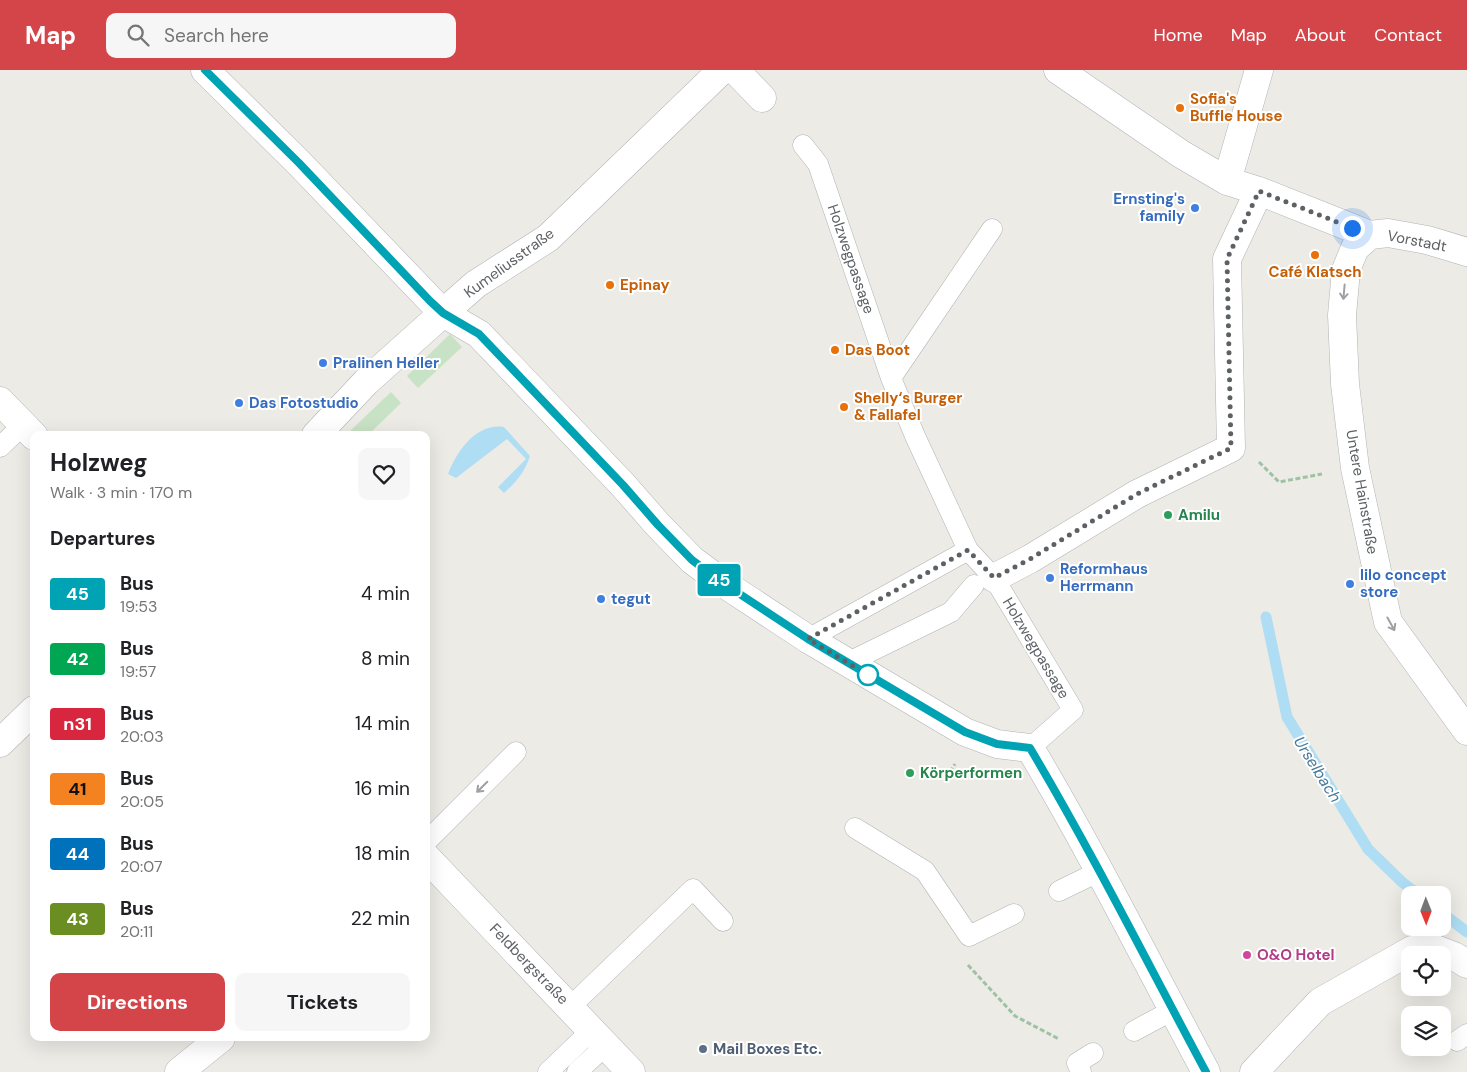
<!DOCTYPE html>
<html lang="en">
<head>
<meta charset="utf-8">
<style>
	body { margin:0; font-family:"DM Sans",sans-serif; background:#f6f6f6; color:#202124; height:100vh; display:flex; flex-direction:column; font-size:19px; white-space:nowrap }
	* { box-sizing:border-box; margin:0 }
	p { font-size:16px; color:#757577 }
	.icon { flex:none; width:28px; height:28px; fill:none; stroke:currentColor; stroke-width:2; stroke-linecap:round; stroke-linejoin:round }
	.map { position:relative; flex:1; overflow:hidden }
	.sheet { position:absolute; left:30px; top:361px; width:400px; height:610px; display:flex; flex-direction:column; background:#fff; border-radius:10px; box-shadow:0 5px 20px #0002 }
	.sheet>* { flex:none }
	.badge { padding:0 10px; border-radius:4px; font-size:18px; line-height:32px }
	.needle { width:32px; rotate:179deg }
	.buttons { position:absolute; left:1401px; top:816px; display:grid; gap:10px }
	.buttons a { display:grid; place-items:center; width:50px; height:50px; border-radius:10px; background:#fff; box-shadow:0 5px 20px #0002; font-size:25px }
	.you { position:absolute; width:25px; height:25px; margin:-12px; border:4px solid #fff; border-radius:50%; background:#1a73e8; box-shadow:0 0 0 8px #1a73e833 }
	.map>.badge { position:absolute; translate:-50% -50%; box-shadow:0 0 0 2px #fff }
	h2 { padding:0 20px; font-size:19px; line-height:45px }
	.round { display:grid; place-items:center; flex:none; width:52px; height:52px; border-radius:10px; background:#f6f6f6 }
	.overview { display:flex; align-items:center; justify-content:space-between; height:85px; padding:0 20px }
	h1 { font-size:24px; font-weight:700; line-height:38px }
	.action { display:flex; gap:10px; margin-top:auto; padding:10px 20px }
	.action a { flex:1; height:58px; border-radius:10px; background:#d4454a; color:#fff; font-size:20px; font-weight:700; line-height:58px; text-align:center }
	.action a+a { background:#f6f6f6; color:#202124 }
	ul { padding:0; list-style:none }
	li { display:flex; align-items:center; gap:15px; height:65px; padding:0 20px }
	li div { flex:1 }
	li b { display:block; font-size:19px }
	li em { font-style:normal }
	li .badge { min-width:55px; font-weight:700; text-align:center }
	header { display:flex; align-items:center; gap:30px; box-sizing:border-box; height:70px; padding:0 25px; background:#d4454a; color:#fff }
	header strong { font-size:24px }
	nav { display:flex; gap:28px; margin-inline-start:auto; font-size:18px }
	.search { width:350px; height:45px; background:#f6f6f6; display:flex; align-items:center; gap:12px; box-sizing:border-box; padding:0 18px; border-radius:10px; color:#757577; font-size:19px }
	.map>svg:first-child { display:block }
	.green { fill:#c8e2c5 }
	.water { fill:#afdef4 }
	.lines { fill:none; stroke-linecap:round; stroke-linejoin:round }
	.stream { stroke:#afdef4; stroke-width:11 }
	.service-casing { stroke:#b0b3b6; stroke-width:21 }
	.pedestrian-casing { stroke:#b0b3b6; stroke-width:29 }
	.minor-casing { stroke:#b0b3b6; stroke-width:29 }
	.tertiary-casing { stroke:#b0b3b6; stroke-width:29 }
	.path { stroke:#9fc2a5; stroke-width:3; stroke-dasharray:5 2.5; stroke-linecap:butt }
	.service { stroke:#fff; stroke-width:20 }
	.pedestrian { stroke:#fff; stroke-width:28 }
	.minor { stroke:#fff; stroke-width:28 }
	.tertiary { stroke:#fff; stroke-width:28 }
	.oneway { stroke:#9ea0a2 }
	.line-casing { stroke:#fff; stroke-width:11 }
	.line { stroke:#00a3b4; stroke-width:8 }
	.walk { stroke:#5d6164; stroke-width:5; stroke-dasharray:0 9 }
	.food-dot { fill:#e8710a; stroke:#fff; stroke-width:2 }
	.shop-dot { fill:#3f7fe0; stroke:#fff; stroke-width:2 }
	.leisure-dot { fill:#2e9e5b; stroke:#fff; stroke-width:2 }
	.stop-dot { fill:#fff; stroke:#00a3b4; stroke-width:2.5 }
	.hotel-dot { fill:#d1479c; stroke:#fff; stroke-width:2 }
	.service-dot { fill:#5c6f8a; stroke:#fff; stroke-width:2 }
	.labels { text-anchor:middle; stroke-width:4; stroke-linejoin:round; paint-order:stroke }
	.food-label { font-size:15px; font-weight:bold; fill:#c56008; stroke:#fff; text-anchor:start }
	.shop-label { font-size:15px; font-weight:bold; fill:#366cbe; stroke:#fff; text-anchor:start }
	.street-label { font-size:15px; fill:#5d6164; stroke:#fff }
	.leisure-label { font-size:15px; font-weight:bold; fill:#27864d; stroke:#fff; text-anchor:start }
	.hotel-label { font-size:15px; font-weight:bold; fill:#b23c85; stroke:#fff; text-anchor:start }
	.service-label { font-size:15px; font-weight:bold; fill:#4e5e75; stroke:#fff; text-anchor:start }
	.water-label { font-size:16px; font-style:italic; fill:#4a7b9c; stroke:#fff }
</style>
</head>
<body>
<header>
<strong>Map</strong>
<div class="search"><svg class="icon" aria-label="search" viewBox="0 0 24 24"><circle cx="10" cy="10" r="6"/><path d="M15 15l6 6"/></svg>Search here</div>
<nav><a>Home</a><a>Map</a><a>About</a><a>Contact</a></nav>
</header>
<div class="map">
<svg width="1467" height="1002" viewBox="0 0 1467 1002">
	<rect width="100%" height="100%" fill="#edebe5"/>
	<path class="green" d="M 450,264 L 462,277 L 418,318 L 407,306 Z
		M 391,322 L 401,333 L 368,365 L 354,365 L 350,361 Z"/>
	<path class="water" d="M 504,357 L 530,386 C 525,402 516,412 504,423 L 498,417 L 526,389 L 507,369 L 456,408 L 448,404 C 457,381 476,353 504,357 Z"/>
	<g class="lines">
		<path class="stream" d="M 1266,547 L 1287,647 L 1368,779 L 1402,812 L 1419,825
			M 1442,843 L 1467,862"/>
		<defs>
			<path id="service" d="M 803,75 L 818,94 L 891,308 L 915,366 L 968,480 L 994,508 L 1073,640 L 1030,678
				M 891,308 L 992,159
				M 0,377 L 23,355
				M 808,569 L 968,480
				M 847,593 L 951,542 L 974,515
				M 855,758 L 925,801 L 969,866 L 1014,844
				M 426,772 L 516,682
				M 1059,821 L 1100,801
				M 570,937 L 693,819 L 723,851
				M 1134,961 L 1173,940
				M 1457,971 L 1467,964
				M 548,1002 L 592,960
				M 577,1002 L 606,975
				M 1081,1002 L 1077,993 L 1093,983"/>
			<path id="pedestrian" d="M 722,0 L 548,168 L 476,214 L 443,243 L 479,264 L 623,415 L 658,455 L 692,490 L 723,513 L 808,569
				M 735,0 L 762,28
				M 1058,0 L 1181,84 L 1227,111 L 1259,121 L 1370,165
				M 1227,111 L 1259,0
				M 994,508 L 1030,489 L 1137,424 L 1231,378 L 1227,189 L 1259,121"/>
			<path id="minor" d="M 205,0 L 299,93 L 443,243 L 366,312 L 316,365
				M 1467,182 L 1427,170 L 1388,163 L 1370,165 L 1355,178 L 1346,200 L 1342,245 L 1345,314 L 1355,398 L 1388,552 L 1467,661
				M 808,569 L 965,662 L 997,674 L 1030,678 C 1093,784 1148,894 1206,1002
				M 0,673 L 34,640
				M 179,1002 L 221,968
				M 1254,1002 L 1320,932 L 1412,880 L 1433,878 L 1454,886 L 1467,894"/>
			<path id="tertiary" d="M 0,331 L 34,366
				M 426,787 L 631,1002"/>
		</defs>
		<use href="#service" class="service-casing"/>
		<use href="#pedestrian" class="pedestrian-casing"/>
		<use href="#minor" class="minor-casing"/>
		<use href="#tertiary" class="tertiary-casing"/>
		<path class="path" d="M 1259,392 L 1279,412 L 1322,404
			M 950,702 L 955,694
			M 968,895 L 1015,946 L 1059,969"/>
		<use href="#service" class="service"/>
		<use href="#pedestrian" class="pedestrian"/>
		<use href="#minor" class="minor"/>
		<use href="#tertiary" class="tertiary"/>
	</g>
	<defs><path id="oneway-shaft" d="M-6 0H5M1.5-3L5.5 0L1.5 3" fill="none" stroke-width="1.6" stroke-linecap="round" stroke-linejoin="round" transform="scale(1.25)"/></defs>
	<g class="oneway">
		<use href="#oneway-shaft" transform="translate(1344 222) rotate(95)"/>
		<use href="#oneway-shaft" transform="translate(1391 554) rotate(61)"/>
		<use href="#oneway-shaft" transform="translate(482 717) rotate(135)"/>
	</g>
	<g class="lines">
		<defs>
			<path id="line" d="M 205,0 L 299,93 L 430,231 L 443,243 L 479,264 L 623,415 L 658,455 L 692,490 L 723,513 L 808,569 L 965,662 L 997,674 L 1030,678 C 1093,784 1148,894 1206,1002"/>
		</defs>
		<use href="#line" class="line-casing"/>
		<use href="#line" class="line"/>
		<path class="walk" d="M 868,605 L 808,569 L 968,480 L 994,508 L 1030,489 L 1137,424 L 1231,378 L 1227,189 L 1259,121 L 1352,158"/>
	</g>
	<g class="food-dot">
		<circle cx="1180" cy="38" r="5"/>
		<circle cx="1315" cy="185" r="5"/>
		<circle cx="610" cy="215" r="5"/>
		<circle cx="835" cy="280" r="5"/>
		<circle cx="844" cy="337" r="5"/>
	</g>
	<g class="shop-dot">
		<circle cx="1195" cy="138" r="5"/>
		<circle cx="323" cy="293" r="5"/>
		<circle cx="239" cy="333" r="5"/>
		<circle cx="1050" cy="508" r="5"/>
		<circle cx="1350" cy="514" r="5"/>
		<circle cx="601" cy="529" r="5"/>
	</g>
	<g class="leisure-dot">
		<circle cx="1168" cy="445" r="5"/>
		<circle cx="910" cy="703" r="5"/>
	</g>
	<circle class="stop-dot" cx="868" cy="605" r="10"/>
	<circle class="hotel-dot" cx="1247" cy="885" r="5"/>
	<circle class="service-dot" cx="703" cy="979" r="5"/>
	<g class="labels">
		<g class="food-label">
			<text x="1190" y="34">Sofia's<tspan x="1190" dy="17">Buffle House</tspan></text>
			<text x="1315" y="207" text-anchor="middle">Café Klatsch</text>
			<text x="620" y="220">Epinay</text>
			<text x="845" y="285">Das Boot</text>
			<text x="854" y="333">Shelly‘s Burger<tspan x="854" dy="17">&amp; Fallafel</tspan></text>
		</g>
		<g class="shop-label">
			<text x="1185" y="134" text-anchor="end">Ernsting's<tspan x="1185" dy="17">family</tspan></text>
			<text x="333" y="298">Pralinen Heller</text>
			<text x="249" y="338">Das Fotostudio</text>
			<text x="1060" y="504">Reformhaus<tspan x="1060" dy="17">Herrmann</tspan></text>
			<text x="1360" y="510">lilo concept<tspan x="1360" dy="17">store</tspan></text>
			<text x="611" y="534">tegut</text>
		</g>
		<g class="street-label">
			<text transform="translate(1417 171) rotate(11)" y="5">Vorstadt</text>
			<text transform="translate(851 189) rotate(71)" y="5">Holzwegpassage</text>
			<text transform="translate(509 193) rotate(-36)" y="5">Kumeliusstraße</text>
			<text transform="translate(1362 422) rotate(80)" y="5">Untere Hainstraße</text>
			<text transform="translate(1036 578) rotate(59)" y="5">Holzwegpassage</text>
			<text transform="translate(529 894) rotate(46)" y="5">Feldbergstraße</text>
		</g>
		<g class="leisure-label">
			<text x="1178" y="450">Amilu</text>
			<text x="920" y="708">Körperformen</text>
		</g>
		<g class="hotel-label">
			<text x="1257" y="890">O&amp;O Hotel</text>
		</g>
		<g class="service-label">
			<text x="713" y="984">Mail Boxes Etc.</text>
		</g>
		<g class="water-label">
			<text transform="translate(1318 699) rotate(58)" y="6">Urselbach</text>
		</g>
	</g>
</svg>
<div class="buttons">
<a><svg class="needle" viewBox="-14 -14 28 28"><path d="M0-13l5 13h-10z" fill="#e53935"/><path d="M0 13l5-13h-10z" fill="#757577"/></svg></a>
<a><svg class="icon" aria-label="locate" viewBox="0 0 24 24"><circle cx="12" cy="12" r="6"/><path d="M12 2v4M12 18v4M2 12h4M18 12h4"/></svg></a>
<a><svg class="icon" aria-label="layers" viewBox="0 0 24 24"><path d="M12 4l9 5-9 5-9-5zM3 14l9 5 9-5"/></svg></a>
</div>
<div class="you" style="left:1352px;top:158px"></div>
<b class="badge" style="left:719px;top:510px;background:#00a3b4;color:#fff">45</b>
<section class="sheet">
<div class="overview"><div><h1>Holzweg</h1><p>Walk · 3 min · 170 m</p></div><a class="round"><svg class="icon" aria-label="heart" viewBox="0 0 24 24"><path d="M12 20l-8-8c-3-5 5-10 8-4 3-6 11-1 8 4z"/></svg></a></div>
<h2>Departures</h2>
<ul>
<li><span class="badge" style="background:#00a3b4;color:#fff">45</span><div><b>Bus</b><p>19:53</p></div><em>4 min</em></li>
<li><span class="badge" style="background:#00a651;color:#fff">42</span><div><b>Bus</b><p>19:57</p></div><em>8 min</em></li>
<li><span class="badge" style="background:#d7263d;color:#fff">n31</span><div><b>Bus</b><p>20:03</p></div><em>14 min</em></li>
<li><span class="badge" style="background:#f58220;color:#111">41</span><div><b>Bus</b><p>20:05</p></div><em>16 min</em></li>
<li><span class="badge" style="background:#0072bc;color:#fff">44</span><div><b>Bus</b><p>20:07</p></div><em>18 min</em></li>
<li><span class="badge" style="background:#6b8e23;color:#fff">43</span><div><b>Bus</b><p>20:11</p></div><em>22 min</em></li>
</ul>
<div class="action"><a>Directions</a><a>Tickets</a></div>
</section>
</div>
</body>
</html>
